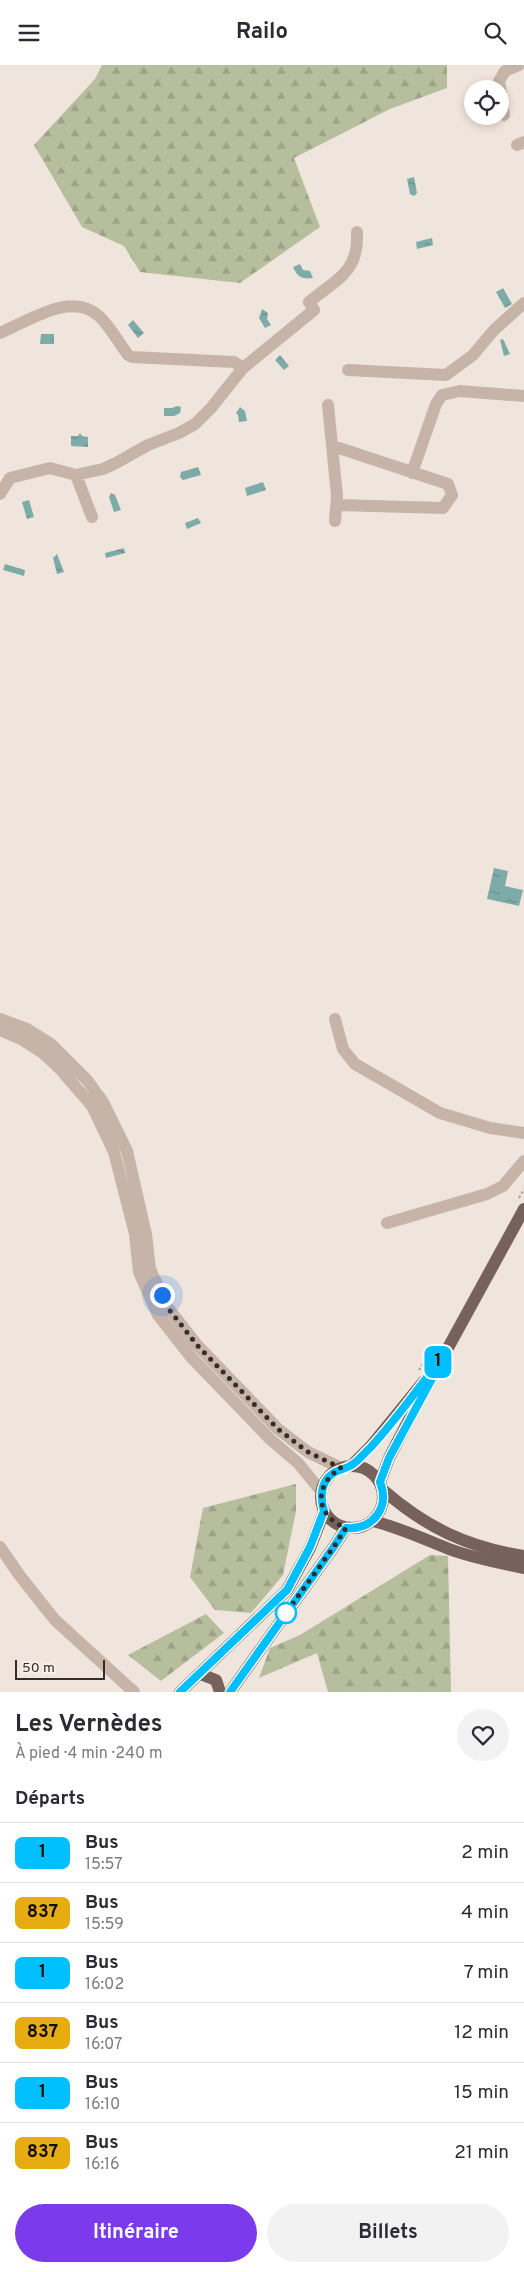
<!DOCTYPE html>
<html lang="fr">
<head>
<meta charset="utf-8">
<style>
	body { margin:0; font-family:Overpass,sans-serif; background:#f2f2f3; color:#2b2b33; height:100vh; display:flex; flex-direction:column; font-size:19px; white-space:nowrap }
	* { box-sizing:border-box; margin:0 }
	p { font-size:16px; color:#7c7c81 }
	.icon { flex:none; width:28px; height:28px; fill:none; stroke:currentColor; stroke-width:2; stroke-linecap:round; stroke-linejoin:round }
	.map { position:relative; height:1627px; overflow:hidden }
	.drawer { display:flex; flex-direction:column; background:#fff; flex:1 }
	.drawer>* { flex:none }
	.badge { padding:0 10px; border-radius:8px; font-size:18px; line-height:32px }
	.controls { position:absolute; left:464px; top:15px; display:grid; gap:10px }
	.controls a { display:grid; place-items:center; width:45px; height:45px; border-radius:50%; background:#fff; box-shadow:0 2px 8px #0003; font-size:25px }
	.scale { position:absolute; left:15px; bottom:12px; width:90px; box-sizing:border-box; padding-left:5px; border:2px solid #352b28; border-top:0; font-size:14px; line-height:18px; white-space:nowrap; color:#352b28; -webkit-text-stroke:4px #f8efe8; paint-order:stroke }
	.you { position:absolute; width:25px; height:25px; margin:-12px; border:4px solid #fff; border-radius:50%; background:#1a73e8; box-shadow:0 0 0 8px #1a73e833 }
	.map>.badge { position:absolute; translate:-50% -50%; box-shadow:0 0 0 2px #fff }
	h2 { padding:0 15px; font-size:19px; line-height:45px }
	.round { display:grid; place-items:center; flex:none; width:52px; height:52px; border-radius:26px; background:#f2f2f3 }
	.overview { display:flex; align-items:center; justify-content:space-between; height:85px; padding:0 15px }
	h1 { font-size:24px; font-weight:700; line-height:38px }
	.cta { display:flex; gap:10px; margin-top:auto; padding:10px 15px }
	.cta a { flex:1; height:58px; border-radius:30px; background:#7c3aed; color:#fff; font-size:20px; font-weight:700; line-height:58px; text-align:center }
	.cta a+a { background:#f2f2f3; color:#2b2b33 }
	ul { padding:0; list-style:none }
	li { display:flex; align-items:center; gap:15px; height:60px; padding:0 15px; border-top:1px solid #e1e1e2 }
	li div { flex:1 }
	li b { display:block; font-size:19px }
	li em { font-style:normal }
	li .badge { min-width:55px; font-weight:700; text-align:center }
	header { display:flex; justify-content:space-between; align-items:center; height:65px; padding:0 15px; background:#fff; font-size:22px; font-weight:700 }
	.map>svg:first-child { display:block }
	.forest { fill:url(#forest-firs) }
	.water { fill:url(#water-ripples) }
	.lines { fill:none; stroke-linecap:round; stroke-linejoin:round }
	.path { stroke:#b39e94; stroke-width:2; stroke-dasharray:2.5 2.5; stroke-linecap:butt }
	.minor { stroke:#c7b4a9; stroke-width:12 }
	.major { stroke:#76615b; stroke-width:12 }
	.line-casing { stroke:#fff; stroke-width:11 }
	.line { stroke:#00bfff; stroke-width:8 }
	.walk { stroke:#352b28; stroke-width:5; stroke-dasharray:0 9 }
	.stop-dot { fill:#fff; stroke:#00bfff; stroke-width:2.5 }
</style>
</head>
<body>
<header><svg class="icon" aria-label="menu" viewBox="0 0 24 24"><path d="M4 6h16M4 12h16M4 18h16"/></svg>Railo<svg class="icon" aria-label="search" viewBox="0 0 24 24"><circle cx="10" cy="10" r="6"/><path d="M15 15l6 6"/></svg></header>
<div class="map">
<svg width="524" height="1627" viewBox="0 0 524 1627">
	<defs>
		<pattern id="forest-firs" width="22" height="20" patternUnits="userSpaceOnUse" patternTransform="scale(1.25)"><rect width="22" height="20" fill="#b7be9d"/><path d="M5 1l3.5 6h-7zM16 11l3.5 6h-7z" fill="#9ea387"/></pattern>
		<pattern id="water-ripples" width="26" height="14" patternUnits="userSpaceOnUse" patternTransform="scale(1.25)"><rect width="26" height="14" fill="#7daba8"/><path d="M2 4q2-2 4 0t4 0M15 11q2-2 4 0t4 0" fill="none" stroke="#678b89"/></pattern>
	</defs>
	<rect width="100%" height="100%" fill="#f0e5dc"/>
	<path class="forest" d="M 102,0 L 447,0 L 447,23 L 390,44 L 294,93 L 320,162 L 240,218 L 140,207 L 124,181 L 82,162 L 34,80 L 95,14 Z
		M 296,1419 L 296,1446 L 283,1510 L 251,1548 L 215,1545 L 190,1512 L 203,1443 Z
		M 430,1490 L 448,1491 L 451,1627 L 328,1627 L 317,1588 L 259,1613 L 270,1583 L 300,1570 Z
		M 206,1549 L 224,1568 L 161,1616 L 128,1590 Z"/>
	<path class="water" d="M 414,112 L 417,128 L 414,131 L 410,129 L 407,114 Z
		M 432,173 L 433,180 L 417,184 L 416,177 Z
		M 300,199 L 303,205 L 310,206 L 313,213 C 302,214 298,213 293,202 Z
		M 503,223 L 512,239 L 505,243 L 496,227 Z
		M 262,244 L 268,248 L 267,254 L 271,260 L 265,263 L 259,253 Z
		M 133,255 L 144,268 L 138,273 L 128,260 Z
		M 41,269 L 54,269 L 54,279 L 40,279 Z
		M 503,274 L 510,289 L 504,291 L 500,275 Z
		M 280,290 L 289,301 L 284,305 L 275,295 Z
		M 177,341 L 181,342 L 180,348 L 174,351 L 164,351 L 164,343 L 172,343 Z
		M 240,342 L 245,346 L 247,356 L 239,357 L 238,350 L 236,348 Z
		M 80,368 L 82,371 L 88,372 L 88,382 L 71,381 L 71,371 L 78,371 Z
		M 198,402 L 201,410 L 183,415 L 180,412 L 181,407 Z
		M 263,417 L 266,425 L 247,431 L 245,423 Z
		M 111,428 L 115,430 L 121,445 L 114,447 L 109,432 Z
		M 29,435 L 34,452 L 27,454 L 22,437 Z
		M 198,453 L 201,458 L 187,464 L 185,458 Z
		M 124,483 L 125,488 L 106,493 L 105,488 Z
		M 57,489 L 64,507 L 57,509 L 53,493 Z
		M 5,499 L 25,505 L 24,511 L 3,505 Z
		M 494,803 L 508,806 L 505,821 L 523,825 L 519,841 L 487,834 Z"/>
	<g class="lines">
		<path class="path" d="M 519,1133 L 524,1124
			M 419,1305 L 427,1293"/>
		<path class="minor" d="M 504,50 L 499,16 L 505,6 L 519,0
			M 517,80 L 524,77
			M 0,268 C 29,256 72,225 100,252 C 111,263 119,278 128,290 L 132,292 L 234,297 L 243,303 L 211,343 L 195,359 L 179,368 L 148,380 L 116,398 L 103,404 L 76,410 L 50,403 L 10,413 L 0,429
			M 243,303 L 314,245 L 309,237 C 337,214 359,207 357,167
			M 348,305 L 446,310 L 473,290 L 494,265 L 524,238
			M 328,340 L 337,431 L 335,456
			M 333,381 L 448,419 L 452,430 L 443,443 L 337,440
			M 412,408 L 436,339 L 442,330 L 460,326 L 524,331
			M 76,410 L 92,452
			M 0,954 L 27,964 L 51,979 L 87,1015 L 103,1037 L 127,1086 L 146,1169 L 150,1204 L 168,1243 L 197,1280 L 278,1364 L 308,1387 L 341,1403
			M 335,954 L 343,984 L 355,999 L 440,1048 L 490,1063 L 524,1068
			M 0,965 L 21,974 L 43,988 L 62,1006 L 92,1041 L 114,1087 L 135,1169 L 139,1207 L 158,1250 L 191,1292 L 270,1374 L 298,1398 L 321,1426
			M 387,1158 L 487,1129 L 503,1121 L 524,1096
			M 0,1482 L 20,1511 L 55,1555 L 134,1627"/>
		<path class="major" d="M321 1432a31 31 0 1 1 62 0a31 31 0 1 1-62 0Z
			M 351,1401 L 371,1381 L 424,1316
			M 380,1417 L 389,1393 L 414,1345 L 524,1144
			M 383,1425 C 427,1463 467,1482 524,1491
			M 373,1456 C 400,1463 424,1474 449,1484 C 473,1493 499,1498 524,1503
			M 200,1609 L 216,1615 L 220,1627
			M 180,1627 L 287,1525 L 310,1483 L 324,1447
			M 230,1627 L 333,1483 L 346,1463"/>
	</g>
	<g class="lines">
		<defs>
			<path id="line" d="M 180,1627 L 287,1525 L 310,1482 L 324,1446 C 321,1436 320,1427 325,1417 C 331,1406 340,1406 350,1401 C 357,1398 364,1388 370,1383 C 398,1353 422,1318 447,1286 L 389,1393 L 380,1417 C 390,1443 373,1465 346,1463 L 333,1483 L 230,1627"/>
		</defs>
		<use href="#line" class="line-casing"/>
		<use href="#line" class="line"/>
		<path class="walk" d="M 162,1230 L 168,1243 L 197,1280 L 278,1364 L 308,1387 L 341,1403 C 313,1420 315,1451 346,1463 L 333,1483 L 286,1548"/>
	</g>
	<circle class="stop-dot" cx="286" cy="1548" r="10"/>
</svg>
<div class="controls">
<a><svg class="icon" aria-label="locate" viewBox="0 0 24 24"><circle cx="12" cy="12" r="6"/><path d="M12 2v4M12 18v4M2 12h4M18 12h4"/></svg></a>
</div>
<div class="scale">50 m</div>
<div class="you" style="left:162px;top:1230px"></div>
<b class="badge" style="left:438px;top:1297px;background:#00bfff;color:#111">1</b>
</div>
<section class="drawer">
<div class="overview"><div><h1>Les Vernèdes</h1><p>À pied · 4 min · 240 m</p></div><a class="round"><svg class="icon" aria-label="heart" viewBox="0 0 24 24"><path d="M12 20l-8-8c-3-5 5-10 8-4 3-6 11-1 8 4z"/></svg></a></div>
<h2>Départs</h2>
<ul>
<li><span class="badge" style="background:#00bfff;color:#111">1</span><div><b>Bus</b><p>15:57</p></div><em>2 min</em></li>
<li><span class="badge" style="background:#e6ac10;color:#111">837</span><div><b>Bus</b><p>15:59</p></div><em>4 min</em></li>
<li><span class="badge" style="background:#00bfff;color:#111">1</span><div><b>Bus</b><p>16:02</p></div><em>7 min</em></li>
<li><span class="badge" style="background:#e6ac10;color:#111">837</span><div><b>Bus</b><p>16:07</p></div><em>12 min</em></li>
<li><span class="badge" style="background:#00bfff;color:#111">1</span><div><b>Bus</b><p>16:10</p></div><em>15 min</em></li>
<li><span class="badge" style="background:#e6ac10;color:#111">837</span><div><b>Bus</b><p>16:16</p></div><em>21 min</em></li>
</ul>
<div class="cta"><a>Itinéraire</a><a>Billets</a></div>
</section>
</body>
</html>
